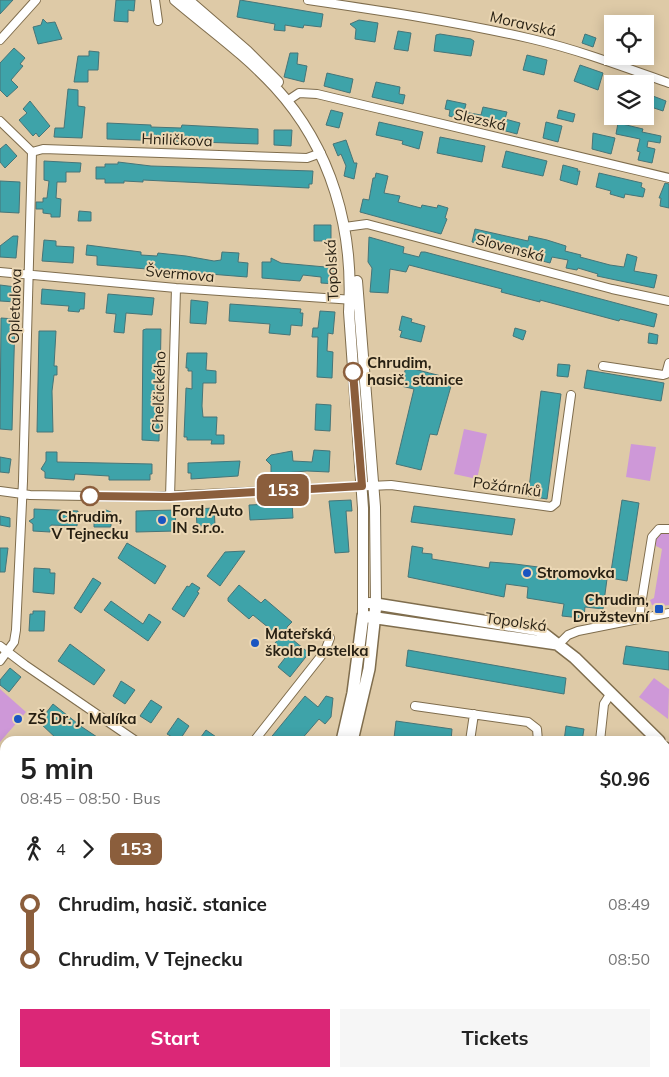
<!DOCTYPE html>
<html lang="en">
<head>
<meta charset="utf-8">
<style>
	body { margin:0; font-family:Mulish,sans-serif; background:#f6f6f6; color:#222; height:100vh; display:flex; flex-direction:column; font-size:19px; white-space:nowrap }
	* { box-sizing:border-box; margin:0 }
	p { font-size:16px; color:#767676 }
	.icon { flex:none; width:28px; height:28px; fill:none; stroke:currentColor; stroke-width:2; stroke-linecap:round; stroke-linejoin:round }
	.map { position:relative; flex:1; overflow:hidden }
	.drawer { position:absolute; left:0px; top:736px; width:670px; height:341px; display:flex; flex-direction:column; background:#fff; border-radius:15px 15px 0 0; box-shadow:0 2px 12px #0003 }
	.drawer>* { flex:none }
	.badge { padding:0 10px; border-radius:8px; font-size:18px; line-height:32px }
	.fabs { position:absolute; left:604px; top:15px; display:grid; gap:10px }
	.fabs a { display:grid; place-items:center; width:50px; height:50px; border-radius:0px; background:#fff; box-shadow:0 2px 12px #0003; font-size:25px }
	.map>.badge { position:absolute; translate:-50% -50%; box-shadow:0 0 0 2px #fff }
	.legs { display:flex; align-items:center; gap:8px; height:55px; padding:0 20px; font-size:16px }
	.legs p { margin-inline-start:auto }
	.overview { display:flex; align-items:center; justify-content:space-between; height:85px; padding:0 20px }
	h1 { font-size:28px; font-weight:700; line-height:38px }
	.action { display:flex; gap:10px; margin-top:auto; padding:10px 20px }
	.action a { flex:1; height:58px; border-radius:0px; background:#db2777; color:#fff; font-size:20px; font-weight:700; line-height:58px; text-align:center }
	.action a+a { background:#f6f6f6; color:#222 }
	ul { padding:0 20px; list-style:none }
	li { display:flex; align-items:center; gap:18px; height:55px; font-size:19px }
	li i { display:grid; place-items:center; width:8px; height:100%; margin:0 6px; background:currentColor }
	li i::after { content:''; width:12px; height:12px; margin:-6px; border:4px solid; border-radius:50%; background:#fff }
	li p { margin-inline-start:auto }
	li:first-child i { background:linear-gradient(#0000 50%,currentColor 0) }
	li:last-child i { background:linear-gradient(currentColor 50%,#0000 0) }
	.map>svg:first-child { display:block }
	.green { fill:#ce98d8 }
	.building { fill:#3ea3a9; stroke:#467578 }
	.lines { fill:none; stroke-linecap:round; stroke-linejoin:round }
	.minor-casing { stroke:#7f6d4d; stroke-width:10 }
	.tertiary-casing { stroke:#7f6d4d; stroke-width:12 }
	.secondary-casing { stroke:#7f6d4d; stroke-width:14 }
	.minor { stroke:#fff; stroke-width:8 }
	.tertiary { stroke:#fff; stroke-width:10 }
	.secondary { stroke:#fff; stroke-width:11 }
	.line-1-casing { stroke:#fff; stroke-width:11 }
	.line-1 { stroke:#8b5e3c; stroke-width:8 }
	.stop-1-dot { fill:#fff; stroke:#8b5e3c; stroke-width:2.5 }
	.poi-dot { fill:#1a55c1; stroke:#ebd7b4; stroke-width:2 }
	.labels { text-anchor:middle; stroke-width:4; stroke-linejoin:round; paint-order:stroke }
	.street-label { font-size:15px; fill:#261f12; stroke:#ebd7b4 }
	.stop-label { font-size:15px; font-weight:bold; fill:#261f12; stroke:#ebd7b4; text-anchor:start }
	.poi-label { font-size:15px; font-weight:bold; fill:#261f12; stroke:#ebd7b4; text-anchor:start }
</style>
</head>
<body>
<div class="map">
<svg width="669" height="1077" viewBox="0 0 669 1077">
	<rect width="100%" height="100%" fill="#decaa7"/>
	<path class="green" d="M 464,429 L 487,434 L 477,479 L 454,474 Z
		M 631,444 L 656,447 L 650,481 L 626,477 Z
		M 669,533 L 669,605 L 657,607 L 652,605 L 650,600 L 654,598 L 662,549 L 656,546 L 656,540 L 660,534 Z
		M 654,678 L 669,689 L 668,719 L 639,697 Z
		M 0,689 L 26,712 L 0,742 Z"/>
	<path class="building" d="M 0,0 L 13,0 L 0,14 Z
		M 116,0 L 135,0 L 134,11 L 128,10 L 128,22 L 114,21 Z
		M 240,0 L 323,14 L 321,27 L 304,25 L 303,28 L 285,25 L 285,31 L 274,30 L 275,24 L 237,17 Z
		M 43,19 L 47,23 L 55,22 L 62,39 L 38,44 L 33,27 L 41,25 Z
		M 359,20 L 378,23 L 375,42 L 355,39 L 356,29 L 350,24 Z
		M 398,31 L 411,33 L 408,51 L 394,49 Z
		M 440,34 L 471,39 L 474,41 L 471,56 L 434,51 L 436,35 Z
		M 585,34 L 596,38 L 593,47 L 582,43 Z
		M 14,48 L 25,58 L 20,64 L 23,66 L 11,80 L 18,87 L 7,97 L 0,90 L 0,63 Z
		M 89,51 L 99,52 L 98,70 L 88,70 L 88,82 L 74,82 L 78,56 L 89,56 Z
		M 290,53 L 298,53 L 297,64 L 307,66 L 304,82 L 284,77 Z
		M 527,55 L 547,60 L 544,75 L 523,70 Z
		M 580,65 L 603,73 L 598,90 L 574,81 Z
		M 327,73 L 353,79 L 350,93 L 324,86 Z
		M 376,82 L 400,87 L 399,94 L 405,95 L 403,104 L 372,97 Z
		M 68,89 L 78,90 L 78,106 L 85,107 L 82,138 L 54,137 L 55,128 L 64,128 Z
		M 645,93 L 666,101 L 663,111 L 645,105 Z
		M 447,100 L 466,104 L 464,112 L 481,115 L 483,107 L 507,112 L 505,119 L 520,123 L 517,134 L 449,116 L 450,110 L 445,109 Z
		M 30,101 L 50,126 L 39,137 L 36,133 L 33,136 L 19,120 L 27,113 L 23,109 Z
		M 331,110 L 343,113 L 339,128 L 326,125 Z
		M 559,110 L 575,114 L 573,122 L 557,118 Z
		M 379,122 L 423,132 L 419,149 L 402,144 L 403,141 L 376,135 Z
		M 546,122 L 562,126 L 558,142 L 543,138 Z
		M 107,123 L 151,125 L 151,127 L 181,128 L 182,125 L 258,129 L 258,144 L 107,139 Z
		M 618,123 L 643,129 L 642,132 L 661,136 L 660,143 L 648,141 L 647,147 L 655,149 L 652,163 L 638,160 L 640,152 L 637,151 L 640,139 L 616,134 Z
		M 274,130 L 292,130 L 291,146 L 274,145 Z
		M 593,133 L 615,138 L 611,154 L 592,149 Z
		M 440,137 L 485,146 L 482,162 L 437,153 Z
		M 346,140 L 354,163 L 357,163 L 354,179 L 344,176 L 346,166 L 341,154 L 338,156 L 333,144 Z
		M 6,144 L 17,156 L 5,168 L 0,162 L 0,149 Z
		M 506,151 L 547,161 L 543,176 L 502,167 Z
		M 44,161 L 81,163 L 80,172 L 66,172 L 66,182 L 57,182 L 56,198 L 61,199 L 60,217 L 51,217 L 51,214 L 43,213 L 43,209 L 36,209 L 36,202 L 43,202 L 43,198 L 47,198 L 49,181 L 44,180 Z
		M 118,162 L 151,166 L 313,171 L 312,184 L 309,184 L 309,188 L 143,180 L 143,182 L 124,181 L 124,183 L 105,183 L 105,179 L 96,179 L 96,167 L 105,167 L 105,164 L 118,164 Z
		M 563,165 L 578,169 L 577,171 L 580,171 L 577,185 L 560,180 Z
		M 376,173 L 388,176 L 384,193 L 400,196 L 398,202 L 421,208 L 422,205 L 437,208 L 438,205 L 448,208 L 445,218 L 447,219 L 441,234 L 360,212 L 363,199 L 369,200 L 373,178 L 375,178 Z
		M 599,173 L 642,183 L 641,187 L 645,189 L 643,197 L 625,194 L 624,198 L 610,194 L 611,191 L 596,187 Z
		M 0,181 L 20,182 L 19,213 L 0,212 Z
		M 665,183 L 669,184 L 669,208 L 660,206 L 661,198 L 659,198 Z
		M 79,211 L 91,212 L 91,221 L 78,221 Z
		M 314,225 L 331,225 L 331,241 L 314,241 Z
		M 475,229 L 528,241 L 529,236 L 547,240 L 566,246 L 565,251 L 581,255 L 580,257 L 610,265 L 624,267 L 627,254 L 637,257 L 634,271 L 657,275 L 654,288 L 597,276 L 598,274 L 578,268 L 577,270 L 566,268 L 568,260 L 552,257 L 550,263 L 472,242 Z
		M 13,236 L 18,236 L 16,258 L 0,257 L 0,246 Z
		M 369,237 L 404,247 L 403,253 L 419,257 L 421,252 L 425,252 L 657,314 L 654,327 L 620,319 L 619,321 L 540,300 L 540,302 L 501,292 L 502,289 L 409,265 L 406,272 L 390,269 L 388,293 L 370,292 L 372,268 L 368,262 Z
		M 44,240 L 56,241 L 56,246 L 74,247 L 73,263 L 42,261 Z
		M 87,245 L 141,252 L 141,255 L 157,256 L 158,253 L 186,256 L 214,261 L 221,260 L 222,252 L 239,253 L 238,262 L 248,263 L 247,277 L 97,265 L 97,256 L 86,255 Z
		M 271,258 L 281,263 L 337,268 L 336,284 L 321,283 L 321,277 L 303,275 L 300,281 L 262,278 L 262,262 L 271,262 Z
		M 0,285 L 16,287 L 16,302 L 0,301 Z
		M 42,289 L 85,293 L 84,309 L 80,309 L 79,312 L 68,311 L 69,306 L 41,304 Z
		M 108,294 L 154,298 L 152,315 L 126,313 L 124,333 L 114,332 L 116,314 L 106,313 Z
		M 191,300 L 208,302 L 206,324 L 190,323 Z
		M 230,304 L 301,309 L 300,313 L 303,313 L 302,326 L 291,325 L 290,335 L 269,333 L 270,324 L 229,321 Z
		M 320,311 L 335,312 L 333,334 L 328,333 L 327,351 L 333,352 L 332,378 L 317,377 L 318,337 L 312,337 L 313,328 L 318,328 Z
		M 402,316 L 412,319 L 411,322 L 425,326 L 421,342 L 400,337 L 402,331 L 399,330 Z
		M 1,318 L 15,319 L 12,430 L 0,429 Z
		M 515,328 L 526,331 L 523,340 L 513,336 Z
		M 146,329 L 161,329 L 159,441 L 142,440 L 143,330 Z
		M 39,331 L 56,331 L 54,366 L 57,366 L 57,375 L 54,375 L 52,391 L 53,432 L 37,432 Z
		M 649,333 L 658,335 L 657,344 L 648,343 Z
		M 187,353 L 207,353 L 206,370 L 216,371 L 216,383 L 203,383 L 202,406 L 203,417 L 217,417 L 216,435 L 224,435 L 224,444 L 211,444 L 212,440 L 187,440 L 187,437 L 184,437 L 186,388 L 192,389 L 192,371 L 188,371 L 188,368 L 186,368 Z
		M 558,364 L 570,365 L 568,377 L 557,376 Z
		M 406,367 L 453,379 L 437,435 L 430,434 L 421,470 L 396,464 L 414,389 L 401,386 Z
		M 587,370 L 664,383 L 661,401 L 584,388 Z
		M 541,391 L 561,394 L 547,499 L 528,496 Z
		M 316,404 L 331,405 L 330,431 L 315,430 Z
		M 314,450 L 330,451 L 329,472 L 307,471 L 271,474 L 271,465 L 266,460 L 271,455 L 292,451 L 293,461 L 312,462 Z
		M 46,452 L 57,452 L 57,462 L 152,464 L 152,474 L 150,474 L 150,480 L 109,480 L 109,476 L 75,474 L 74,480 L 45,478 L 45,472 L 41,469 L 46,461 Z
		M 0,457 L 11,459 L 9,473 L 0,472 Z
		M 240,461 L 238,476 L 191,479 L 191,473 L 188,473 L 188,463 Z
		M 351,500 L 352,511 L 346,511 L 349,552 L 335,553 L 329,501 Z
		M 622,500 L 639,503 L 627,581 L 610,578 Z
		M 292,503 L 293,518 L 250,520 L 249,505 Z
		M 414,506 L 515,519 L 512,535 L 411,522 Z
		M 214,508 L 215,525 L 197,526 L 196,509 Z
		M 34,509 L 78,511 L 77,526 L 51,525 L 50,532 L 33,531 L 33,524 L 29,521 L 34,518 Z
		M 106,510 L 111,512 L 111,527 L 94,527 L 94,513 Z
		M 175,510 L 176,531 L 136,532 L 136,511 Z
		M 0,516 L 10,518 L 10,527 L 0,525 Z
		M 127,543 L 166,566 L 155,584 L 118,558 Z
		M 412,546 L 423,548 L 422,553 L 432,554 L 432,559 L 489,568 L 490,562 L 515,564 L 569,571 L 569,573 L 607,579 L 603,609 L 585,607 L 584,617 L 581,618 L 562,616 L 564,604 L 527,598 L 528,587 L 506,584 L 504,597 L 408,577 Z
		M 0,548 L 8,548 L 5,572 L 0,572 Z
		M 245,551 L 220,586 L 207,576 L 225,552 Z
		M 34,568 L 50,569 L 50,573 L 55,573 L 54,594 L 33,592 Z
		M 93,578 L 101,583 L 81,613 L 74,608 Z
		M 192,583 L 200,588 L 197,592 L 199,593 L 184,617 L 172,609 L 187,586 L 189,587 Z
		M 239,585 L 261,603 L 265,599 L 292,622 L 287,627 L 291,630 L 287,635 L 309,653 L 290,677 L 278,667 L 285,658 L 274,650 L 278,646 L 275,643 L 280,637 L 253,615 L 249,619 L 228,601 L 228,598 Z
		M 111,601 L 143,624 L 149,614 L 161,622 L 148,641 L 104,610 Z
		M 33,611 L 45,611 L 44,631 L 29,631 L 30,614 L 33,614 Z
		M 70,644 L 105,670 L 94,685 L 58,661 Z
		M 626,646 L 669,652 L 669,670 L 623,664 Z
		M 408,650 L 566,678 L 564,694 L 406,666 Z
		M 10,668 L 21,677 L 9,692 L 0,685 L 0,680 Z
		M 121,681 L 135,690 L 125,704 L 113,696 Z
		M 305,696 L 318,707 L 326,696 L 333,698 L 331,717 L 325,724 L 319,719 L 300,741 L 268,741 Z
		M 151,700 L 162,707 L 151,723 L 140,716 Z
		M 53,704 L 82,727 L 103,741 L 59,741 L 39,722 Z
		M 178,718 L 189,726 L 179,741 L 167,734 Z
		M 396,721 L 452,729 L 451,741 L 414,741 L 394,738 Z
		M 566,726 L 584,729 L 582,741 L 564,741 Z
		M 206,730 L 222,741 L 198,741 Z"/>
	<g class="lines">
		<defs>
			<path id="minor" d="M 155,0 L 158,21
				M 308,0 C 383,11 458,22 532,39 C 579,50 624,67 669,83
				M 0,40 L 36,0
				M 287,101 L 299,93 L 317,94 L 669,178
				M 0,121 L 32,152 L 23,481 L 16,630 L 14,642 L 0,661
				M 32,152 L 43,149 L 307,158 L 321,153
				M 345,227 L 367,224 L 612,289 L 669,301
				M 0,272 L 176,288 L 354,300
				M 603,366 L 663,375 L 666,374 L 669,363
				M 0,491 L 30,495 L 143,497 L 391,485 L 551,507 L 556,503 L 571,395
				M 170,497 L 176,288
				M 639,617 L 652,537 L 659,529 L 669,529
				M 559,644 L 568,635 L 578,631 L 669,613
				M 0,646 L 25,665 L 136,741
				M 415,706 L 528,722 L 537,729 L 538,741
				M 254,741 L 325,651 L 330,638
				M 470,741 L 474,714
				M 600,741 L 604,704 L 611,693
				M 0,830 L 5,834
				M 0,921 L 5,914
				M 0,944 L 5,949"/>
			<path id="tertiary" d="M 175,0 C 208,28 246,55 275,87 C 332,149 354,230 349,312 L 363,508 L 363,616
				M 188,0 L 247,51 L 278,82
				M 357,281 L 375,507 L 376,604 L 369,603"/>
			<path id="secondary" d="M 342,741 L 353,693 L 363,616 L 557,644
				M 352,741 L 369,669 L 376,604 L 539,630 L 575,658 L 659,741
				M 665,748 L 669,752
				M 101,1077 L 108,1072
				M 118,1077 L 123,1072"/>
		</defs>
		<use href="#minor" class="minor-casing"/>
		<use href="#tertiary" class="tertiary-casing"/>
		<use href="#secondary" class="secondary-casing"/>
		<use href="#minor" class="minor"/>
		<use href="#tertiary" class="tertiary"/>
		<use href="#secondary" class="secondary"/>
	</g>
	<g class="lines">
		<defs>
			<path id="line-1" d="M 90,496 L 170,497 L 362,486 L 353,372"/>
		</defs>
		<use href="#line-1" class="line-1-casing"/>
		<use href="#line-1" class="line-1"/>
	</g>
	<g class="stop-1-dot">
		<circle cx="353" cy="372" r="9"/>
		<circle cx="90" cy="496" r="9"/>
	</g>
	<g class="poi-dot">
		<circle cx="162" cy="520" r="5"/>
		<circle cx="527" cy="573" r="5"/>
		<rect x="654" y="604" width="10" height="10" rx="2.5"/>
		<circle cx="255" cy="643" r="5"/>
		<circle cx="18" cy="719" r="5"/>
	</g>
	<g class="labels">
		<g class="street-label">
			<text transform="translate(523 24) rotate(13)" y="5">Moravská</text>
			<text transform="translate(480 120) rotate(13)" y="5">Slezská</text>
			<text transform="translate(177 140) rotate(2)" y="5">Hniličkova</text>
			<text transform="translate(510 248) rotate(15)" y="5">Slovenská</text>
			<text transform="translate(332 270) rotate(-93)" y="5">Topolská</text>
			<text transform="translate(180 274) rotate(5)" y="5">Švermova</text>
			<text transform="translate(15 306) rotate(-88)" y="5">Opletalova</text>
			<text transform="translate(159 392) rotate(-88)" y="5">Chelčického</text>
			<text transform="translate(507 487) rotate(8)" y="5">Požárníků</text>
			<text transform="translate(516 622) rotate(8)" y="5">Topolská</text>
		</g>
		<g class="stop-label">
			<text x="367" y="368">Chrudim,<tspan x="367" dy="17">hasič. stanice</tspan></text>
			<text x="90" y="522" text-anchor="middle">Chrudim,<tspan x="90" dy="17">V Tejnecku</tspan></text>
		</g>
		<g class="poi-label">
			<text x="172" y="516">Ford Auto<tspan x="172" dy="17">IN s.r.o.</tspan></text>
			<text x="537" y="578">Stromovka</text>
			<text x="649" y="605" text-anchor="end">Chrudim,<tspan x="649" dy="17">Družstevní</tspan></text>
			<text x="265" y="639">Mateřská<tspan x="265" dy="17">škola Pastelka</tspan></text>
			<text x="28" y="724">ZŠ Dr. J. Malíka</text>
		</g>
	</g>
</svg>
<div class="fabs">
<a><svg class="icon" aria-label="locate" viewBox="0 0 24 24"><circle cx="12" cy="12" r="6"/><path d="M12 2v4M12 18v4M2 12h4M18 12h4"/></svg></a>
<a><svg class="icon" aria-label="layers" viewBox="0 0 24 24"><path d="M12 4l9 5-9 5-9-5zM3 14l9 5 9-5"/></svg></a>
</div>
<b class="badge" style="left:283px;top:490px;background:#8b5e3c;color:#fff">153</b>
<section class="drawer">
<div class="overview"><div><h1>5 min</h1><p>08:45 – 08:50 · Bus</p></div><b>$0.96</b></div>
<div class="legs"><svg class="icon" aria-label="walk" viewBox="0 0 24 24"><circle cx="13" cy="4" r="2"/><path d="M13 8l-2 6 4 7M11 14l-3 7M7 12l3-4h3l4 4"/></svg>4<svg class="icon" aria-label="forward" viewBox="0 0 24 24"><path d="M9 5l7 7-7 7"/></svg><b class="badge" style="background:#8b5e3c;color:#fff">153</b></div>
<ul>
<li><i style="color:#8b5e3c"></i><b>Chrudim, hasič. stanice</b><p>08:49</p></li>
<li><i style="color:#8b5e3c"></i><b>Chrudim, V Tejnecku</b><p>08:50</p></li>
</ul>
<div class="action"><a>Start</a><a>Tickets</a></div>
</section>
</div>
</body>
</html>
